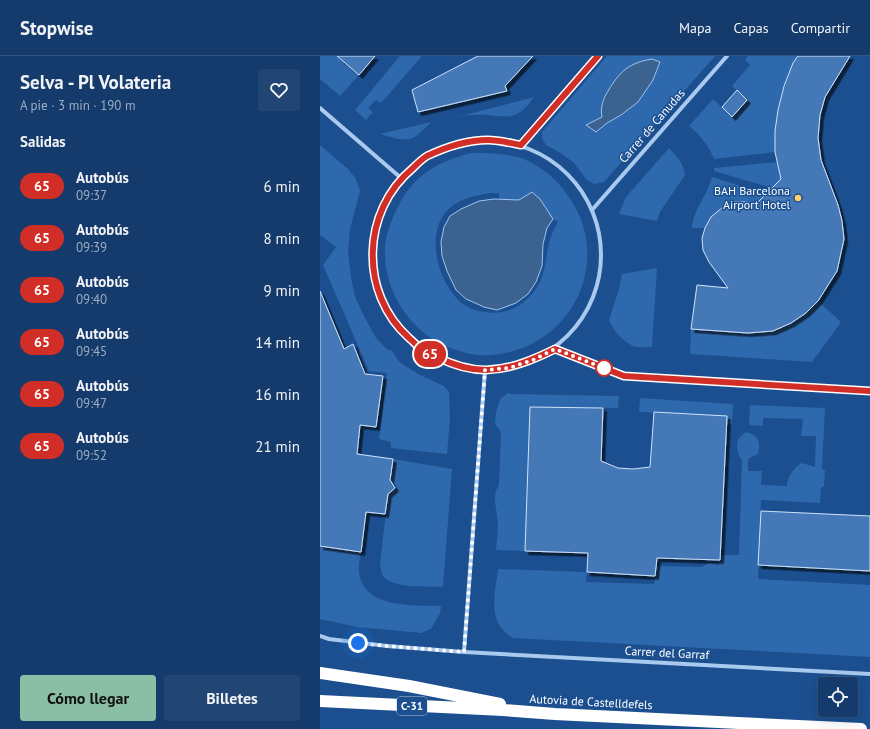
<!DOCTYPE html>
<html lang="es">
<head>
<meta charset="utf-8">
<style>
	body { margin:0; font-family:"PT Sans",sans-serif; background:#214673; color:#f1f3f6; height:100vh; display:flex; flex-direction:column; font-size:15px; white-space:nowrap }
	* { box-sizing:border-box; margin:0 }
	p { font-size:13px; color:#9dadc1 }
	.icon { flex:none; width:22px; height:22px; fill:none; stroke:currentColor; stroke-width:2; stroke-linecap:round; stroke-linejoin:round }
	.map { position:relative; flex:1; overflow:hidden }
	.drawer { display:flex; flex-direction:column; background:#143b6b; width:320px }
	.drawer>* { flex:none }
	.badge { padding:0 8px; border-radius:13px; font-size:14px; line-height:26px }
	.controls { position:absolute; left:498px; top:621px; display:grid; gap:8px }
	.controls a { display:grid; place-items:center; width:40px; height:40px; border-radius:4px; background:#143b6b; box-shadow:0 4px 16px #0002,0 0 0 1px #33557e; font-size:20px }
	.you { position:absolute; width:20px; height:20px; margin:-10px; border:3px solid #fff; border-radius:50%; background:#1a73e8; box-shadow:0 0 0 6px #1a73e833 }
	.map>.badge { position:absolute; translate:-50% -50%; box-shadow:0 0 0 2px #fff }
	h2 { padding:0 20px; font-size:15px; line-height:36px }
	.round { display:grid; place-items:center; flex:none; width:42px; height:42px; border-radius:4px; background:#214673 }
	.overview { display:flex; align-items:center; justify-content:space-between; height:68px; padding:0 20px }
	h1 { font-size:19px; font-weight:700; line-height:30px }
	.button { display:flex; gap:8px; margin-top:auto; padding:8px 20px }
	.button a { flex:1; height:46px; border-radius:4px; background:#8abfa5; color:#111; font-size:16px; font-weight:700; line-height:46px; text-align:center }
	.button a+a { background:#214673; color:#f1f3f6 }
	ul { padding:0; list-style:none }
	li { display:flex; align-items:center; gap:12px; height:52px; padding:0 20px }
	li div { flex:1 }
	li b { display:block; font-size:15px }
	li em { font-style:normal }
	li .badge { min-width:44px; font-weight:700; text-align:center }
	header { display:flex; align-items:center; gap:24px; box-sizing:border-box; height:56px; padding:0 20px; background:#143b6b; border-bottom:1px solid #33557e }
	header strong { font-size:19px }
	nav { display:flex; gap:22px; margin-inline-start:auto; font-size:14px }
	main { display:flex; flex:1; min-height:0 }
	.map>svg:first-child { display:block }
	.green { fill:#2e69ad; fill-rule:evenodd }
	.water { fill:#3c6290; stroke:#9cc4f0 }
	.building { fill:#4478b7; stroke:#cfe3fa; filter:url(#shadow) }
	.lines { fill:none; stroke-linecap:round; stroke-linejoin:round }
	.minor { stroke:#a9c9ee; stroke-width:4 }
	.motorway { stroke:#fff; stroke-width:12 }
	.line-casing { stroke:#fff; stroke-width:9 }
	.line { stroke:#d02e26; stroke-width:6 }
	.walk { stroke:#fff; stroke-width:4; stroke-dasharray:0 7.2 }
	.poi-dot { fill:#ffd166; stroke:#1b4f8f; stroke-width:1.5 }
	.stop-dot { fill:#fff; stroke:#d02e26; stroke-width:2 }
	.labels { text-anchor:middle; stroke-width:3; stroke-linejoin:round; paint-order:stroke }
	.shield { fill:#1b4f8f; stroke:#bbcadd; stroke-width:1 }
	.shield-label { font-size:11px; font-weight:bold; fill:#fff }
	.street-label { font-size:12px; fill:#fff; stroke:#1b4f8f }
	.poi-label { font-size:12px; fill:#fff; stroke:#1b4f8f; text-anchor:end }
</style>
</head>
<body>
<header>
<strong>Stopwise</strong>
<nav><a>Mapa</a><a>Capas</a><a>Compartir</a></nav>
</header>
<main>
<section class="drawer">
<div class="overview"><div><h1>Selva - Pl Volateria</h1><p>A pie · 3 min · 190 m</p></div><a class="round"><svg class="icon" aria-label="heart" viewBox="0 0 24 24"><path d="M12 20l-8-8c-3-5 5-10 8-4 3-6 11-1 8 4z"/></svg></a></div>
<h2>Salidas</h2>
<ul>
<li><span class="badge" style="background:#d02e26;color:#fff">65</span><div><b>Autobús</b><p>09:37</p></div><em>6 min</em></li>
<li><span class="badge" style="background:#d02e26;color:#fff">65</span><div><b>Autobús</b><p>09:39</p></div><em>8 min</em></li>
<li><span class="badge" style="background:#d02e26;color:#fff">65</span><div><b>Autobús</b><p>09:40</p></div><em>9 min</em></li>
<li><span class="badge" style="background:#d02e26;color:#fff">65</span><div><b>Autobús</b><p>09:45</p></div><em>14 min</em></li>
<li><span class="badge" style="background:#d02e26;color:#fff">65</span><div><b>Autobús</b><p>09:47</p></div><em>16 min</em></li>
<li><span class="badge" style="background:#d02e26;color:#fff">65</span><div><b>Autobús</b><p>09:52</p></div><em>21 min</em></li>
</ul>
<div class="button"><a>Cómo llegar</a><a>Billetes</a></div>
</section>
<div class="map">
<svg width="550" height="673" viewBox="0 0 550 673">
	<defs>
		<filter id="shadow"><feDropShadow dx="3.5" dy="3.5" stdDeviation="0" flood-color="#0009"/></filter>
	</defs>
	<rect width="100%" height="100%" fill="#1b4f8f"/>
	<path class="green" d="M 0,0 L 17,0 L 39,19 L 20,40 L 0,23 Z
		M 80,0 L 102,0 L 61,47 L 56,44 L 48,52 L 53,56 L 46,64 L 35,54 Z
		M 287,0 L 395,0 L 284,126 L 274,128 L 267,124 L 253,106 L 239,96 L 226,89 L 222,83 L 222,76 Z
		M 428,0 L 478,0 C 459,28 455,63 455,96 L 394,103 C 388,88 381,80 369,70 L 393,43 L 412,61 L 427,44 L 412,30 L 430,9 L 425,4 Z
		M 214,41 C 194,71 182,57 153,59 C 145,59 137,61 129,63 Z
		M 111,66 C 91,88 87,86 60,78 Z
		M 0,89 L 28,113 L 36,123 L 40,135 L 30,173 L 28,195 L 31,221 L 35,241 L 44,260 L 56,282 L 67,293 L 72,295 L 77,303 L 82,308 L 100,319 L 124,330 L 129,336 L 130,362 L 127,398 L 71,392 L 71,386 L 59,383 L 67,317 L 49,315 L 3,209 L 16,191 L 0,179 Z
		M 349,92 C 358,102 363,105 365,119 L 340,156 L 337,165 L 299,158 L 306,141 Z
		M 150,97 C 167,97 182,97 198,101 C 217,107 235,121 246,137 C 296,202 253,293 171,299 C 157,301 141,296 128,291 C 88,275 62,232 65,189 C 67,174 73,160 80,147 C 86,135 96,123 107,116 C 120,106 135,102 150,97 ZM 171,137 L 179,137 L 179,143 L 159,145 L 141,153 L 130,160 L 124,171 L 121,186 L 122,200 L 127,215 L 136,234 L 147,243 L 164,251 L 177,254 L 196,247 L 208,238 L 216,226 L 222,210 L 223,188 L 227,172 L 233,163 L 238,166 C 233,174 230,182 228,191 C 225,206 225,222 215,234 C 207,245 197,253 183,256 C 169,258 155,256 143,248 C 117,228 103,173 131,151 C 142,142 157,139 171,137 Z
		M 457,106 L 461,123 L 452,132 L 394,115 L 394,112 Z
		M 392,121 L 446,138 L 435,149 C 411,140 396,152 385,172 L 372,172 C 373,153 388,139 392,121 Z
		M 337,212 L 332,291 C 327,291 318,292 313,290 C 302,285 293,274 289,264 L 299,233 L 302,218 Z
		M 498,245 L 521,266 L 492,306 L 370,298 L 371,273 C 424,277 458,287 498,245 Z
		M 188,337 L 191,338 L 299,340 L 298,352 L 210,351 L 205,495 L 176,494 C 177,483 179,471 177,460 C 176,448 172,440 179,429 L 181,376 L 175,368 L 176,356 L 180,343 Z
		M 320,342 L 413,348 L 412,368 L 406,368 L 407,360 L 319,356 Z
		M 430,349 L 505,352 L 502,413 L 505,414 L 504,430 L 501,432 L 500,447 L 441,444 L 438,523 L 550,529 L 550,601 L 193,582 C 166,566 175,539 178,513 L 267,516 L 266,526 L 334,528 L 336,510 L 381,511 L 389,507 L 399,509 L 400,499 L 419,499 L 422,403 L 420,402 C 416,390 414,384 426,376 C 439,380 441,385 438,398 L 428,403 L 428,415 L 442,415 L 441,429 L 467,430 C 467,421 474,411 482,407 L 495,411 L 496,380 L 481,380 L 483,363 L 443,362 L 443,370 L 429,369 Z
		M 73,403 L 132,413 L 123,531 C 108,530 72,533 63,520 C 61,517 61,512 60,508 L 68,438 L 75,432 L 70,424 Z
		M 0,490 L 41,496 C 40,502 38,510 39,517 C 44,553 95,549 121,550 L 120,557 L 111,573 L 101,577 L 37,571 L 0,563 Z"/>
	<path class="water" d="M 332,3 L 340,6 L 333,24 L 318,46 L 301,59 L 287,67 L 276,76 L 266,69 L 282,61 C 280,52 283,43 288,35 C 300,15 309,7 332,3 Z
		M 212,136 L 220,143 L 233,163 L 227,172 L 223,188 L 222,210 L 216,226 L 208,238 L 196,247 L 177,254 L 164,251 L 146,243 L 136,234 L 127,215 L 122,200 L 121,186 L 124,171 L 130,160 L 141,153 L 159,145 L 174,143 L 199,144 Z"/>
	<path class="building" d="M 17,0 L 55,0 L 39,19 Z
		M 158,0 L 213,0 L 185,30 L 187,35 L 98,56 L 92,34 Z
		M 478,0 L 530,0 L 505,41 L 500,59 L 498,82 L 501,104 L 518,149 L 522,165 L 524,183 L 517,215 L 498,245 L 486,257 L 471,267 L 453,275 L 428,277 L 371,273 L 377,229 L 408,232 L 389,206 L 383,194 L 382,182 L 385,172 L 391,161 L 403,151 L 415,146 L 427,146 L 435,149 L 461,123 L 455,96 L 455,75 L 458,54 L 464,30 L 473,7 Z
		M 417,34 L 427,44 L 412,61 L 402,51 Z
		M 0,235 L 24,293 L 33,288 L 45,318 L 63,320 L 56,371 L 40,369 L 37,398 L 73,403 L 70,424 L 75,432 L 68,438 L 65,458 L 46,456 L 41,496 L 0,490 Z
		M 210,351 L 283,352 L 281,405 L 298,412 L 313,413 L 330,411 L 334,356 L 407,360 L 400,504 L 337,502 L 335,520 L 267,516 L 268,497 L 205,495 Z
		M 441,455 L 550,460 L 550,515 L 438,509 Z"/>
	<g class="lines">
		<path class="minor" d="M 0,52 L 81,122
			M53 199a114 114 0 1 1 228 0a114 114 0 1 1-228 0Z
			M 201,89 L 278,0
			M 272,154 L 407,0
			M 235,293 L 304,320 L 550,335
			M 0,580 L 9,583 L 67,590 L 144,596 L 550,618
			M 144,596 L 165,314"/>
		<path class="motorway" d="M 0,617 L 89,630 L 180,648
			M 0,645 L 183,654 L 235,658 L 541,673"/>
	</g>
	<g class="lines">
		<defs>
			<path id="line" d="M 278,0 L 201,89 C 190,87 179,84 168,84 C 147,84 126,91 107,100 C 102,103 97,108 93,112 C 41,155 39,237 89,282 C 94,286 98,291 103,295 C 107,297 112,299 117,301 C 131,308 149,314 166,314 C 191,313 213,304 235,293 L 304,320 L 550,335"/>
		</defs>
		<use href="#line" class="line-casing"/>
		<use href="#line" class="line"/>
		<path class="walk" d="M 38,587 L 67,590 L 144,596 L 165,314 L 189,312 L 213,304 L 235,293 L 284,312"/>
	</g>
	<circle class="poi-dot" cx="478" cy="142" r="4"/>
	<circle class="stop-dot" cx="284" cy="312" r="8"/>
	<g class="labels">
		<rect class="shield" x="77" y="641" width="30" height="18" rx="3"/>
		<g class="shield-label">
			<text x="92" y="654">C-31</text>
		</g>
		<g class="street-label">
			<text transform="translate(332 70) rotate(-49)" y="4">Carrer de Canudas</text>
			<text transform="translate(347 597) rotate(3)" y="4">Carrer del Garraf</text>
			<text transform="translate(271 646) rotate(3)" y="4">Autovia de Castelldefels</text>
		</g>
		<g class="poi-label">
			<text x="470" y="139">BAH Barcelona<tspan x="470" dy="14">Airport Hotel</tspan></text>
		</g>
	</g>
</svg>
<div class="controls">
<a><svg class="icon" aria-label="locate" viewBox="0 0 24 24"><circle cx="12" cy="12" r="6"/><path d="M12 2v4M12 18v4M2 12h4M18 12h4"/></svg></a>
</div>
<div class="you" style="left:38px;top:587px"></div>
<b class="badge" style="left:110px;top:298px;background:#d02e26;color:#fff">65</b>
</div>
</main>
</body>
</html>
